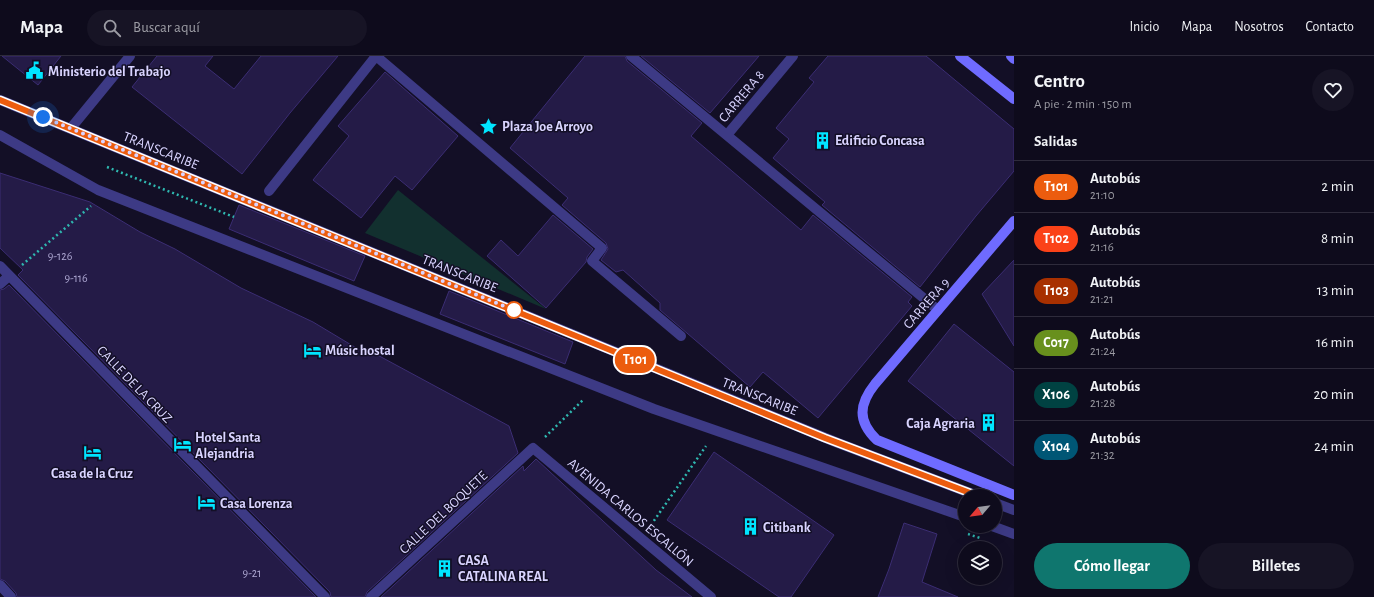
<!DOCTYPE html>
<html lang="es">
<head>
<meta charset="utf-8">
<style>
	body { margin:0; font-family:"Alegreya Sans",sans-serif; background:#171425; color:#f1f3f6; height:100vh; display:flex; flex-direction:column; font-size:15px; white-space:nowrap }
	* { box-sizing:border-box; margin:0 }
	p { font-size:13px; color:#9b9ba3 }
	.icon { flex:none; width:22px; height:22px; fill:none; stroke:currentColor; stroke-width:2; stroke-linecap:round; stroke-linejoin:round }
	.map { position:relative; flex:1; overflow:hidden }
	.side { display:flex; flex-direction:column; background:#0e0b1c; width:360px }
	.side>* { flex:none }
	.badge { padding:0 8px; border-radius:13px; font-size:14px; line-height:26px }
	.needle { width:26px; rotate:241deg }
	.tools { position:absolute; left:958px; top:433px; display:grid; gap:8px }
	.tools a { display:grid; place-items:center; width:44px; height:44px; border-radius:50%; background:#0e0b1c; box-shadow:0 4px 16px #0002,0 0 0 1px #2e2b3b; font-size:20px }
	.you { position:absolute; width:20px; height:20px; margin:-10px; border:3px solid #fff; border-radius:50%; background:#1a73e8; box-shadow:0 0 0 6px #1a73e833 }
	.map>.badge { position:absolute; translate:-50% -50%; box-shadow:0 0 0 2px #fff }
	h2 { padding:0 20px; font-size:15px; line-height:36px }
	.round { display:grid; place-items:center; flex:none; width:42px; height:42px; border-radius:21px; background:#171425 }
	.overview { display:flex; align-items:center; justify-content:space-between; height:68px; padding:0 20px }
	h1 { font-size:19px; font-weight:700; line-height:30px }
	.button { display:flex; gap:8px; margin-top:auto; padding:8px 20px }
	.button a { flex:1; height:46px; border-radius:24px; background:#0f766e; color:#fff; font-size:16px; font-weight:700; line-height:46px; text-align:center }
	.button a+a { background:#171425; color:#f1f3f6 }
	ul { padding:0; list-style:none }
	li { display:flex; align-items:center; gap:12px; height:52px; padding:0 20px; border-top:1px solid #2e2b3b }
	li div { flex:1 }
	li b { display:block; font-size:15px }
	li em { font-style:normal }
	li .badge { min-width:44px; font-weight:700; text-align:center }
	header { display:flex; align-items:center; gap:24px; box-sizing:border-box; height:56px; padding:0 20px; background:#0e0b1c; border-bottom:1px solid #2e2b3b }
	header strong { font-size:19px }
	nav { display:flex; gap:22px; margin-inline-start:auto; font-size:14px }
	.search { width:280px; height:36px; background:#171425; display:flex; align-items:center; gap:10px; box-sizing:border-box; padding:0 14px; border-radius:22px; color:#9b9ba3; font-size:15px }
	main { display:flex; flex:1; min-height:0 }
	.map>svg:first-child { display:block }
	.green { fill:#12302f }
	.building { fill:#241b47; stroke:#3b2d73 }
	.lines { fill:none; stroke-linecap:round; stroke-linejoin:round }
	.path { stroke:#2fb8b0; stroke-width:2.5; stroke-dasharray:2 3; stroke-linecap:butt }
	.lane { stroke:#3d3a85; stroke-width:10 }
	.street { stroke:#3d3a85; stroke-width:10 }
	.secondary { stroke:#6f6bff; stroke-width:10 }
	.line-casing { stroke:#fff; stroke-width:9 }
	.line { stroke:#ec5c0e; stroke-width:6 }
	.walk { stroke:#d9d4ff; stroke-width:4; stroke-dasharray:0 7.2 }
	.stop-dot { fill:#fff; stroke:#ec5c0e; stroke-width:2 }
	.labels { text-anchor:middle; stroke-width:3; stroke-linejoin:round; paint-order:stroke }
	.number-label { font-size:12px; fill:#aca6d1 }
	.poi-label { font-size:14px; font-weight:bold; fill:#d9d4ff; stroke:#130f26; text-anchor:start }
	.street-label { font-size:14px; fill:#d9d4ff; stroke:#130f26 }
</style>
</head>
<body>
<header>
<strong>Mapa</strong>
<div class="search"><svg class="icon" aria-label="search" viewBox="0 0 24 24"><circle cx="10" cy="10" r="6"/><path d="M15 15l6 6"/></svg>Buscar aquí</div>
<nav><a>Inicio</a><a>Mapa</a><a>Nosotros</a><a>Contacto</a></nav>
</header>
<main>
<div class="map">
<svg width="1014" height="541" viewBox="0 0 1014 541">
	<rect width="100%" height="100%" fill="#130f26"/>
	<path class="green" d="M 398,134 L 546,253 L 365,177 Z"/>
	<path class="building" d="M 2,0 L 61,0 L 38,29 Z
		M 157,0 L 213,0 L 205,10 L 234,33 L 261,0 L 338,0 L 290,57 L 242,118 L 132,31 Z
		M 585,0 L 625,0 L 627,5 L 702,67 L 691,80 L 801,174 L 813,159 L 912,241 L 908,246 L 912,250 L 818,362 L 763,316 L 750,331 L 660,254 L 660,247 L 623,214 L 616,216 L 601,204 L 608,193 L 606,187 L 562,149 L 568,142 L 510,92 Z
		M 641,0 L 759,0 L 710,57 Z
		M 828,0 L 926,0 L 1014,73 L 1014,115 L 976,160 L 920,231 L 822,149 L 825,146 L 773,102 L 789,83 L 776,72 L 814,26 L 809,22 Z
		M 385,16 L 458,80 L 412,134 L 395,120 L 361,162 L 313,124 L 349,80 L 338,70 Z
		M 0,117 L 90,146 L 140,176 L 175,193 L 241,232 L 313,266 L 368,299 L 370,295 L 509,370 L 518,397 L 367,536 L 365,541 L 331,541 L 330,536 L 18,219 L 23,214 L 0,192 Z
		M 239,149 L 365,200 L 354,225 L 229,173 Z
		M 553,159 L 593,193 L 587,201 L 586,206 L 546,252 L 487,200 L 501,184 L 518,200 Z
		M 1014,204 L 1014,290 L 982,238 Z
		M 9,229 L 316,541 L 17,541 L 16,537 L 5,525 L 0,523 L 0,234 L 4,233 Z
		M 449,235 L 573,286 L 565,308 L 440,258 Z
		M 954,268 L 1014,316 L 1014,410 L 908,325 Z
		M 714,396 L 834,479 L 791,541 L 779,541 L 667,464 Z
		M 536,403 L 656,514 L 692,541 L 381,541 L 523,410 L 524,415 Z
		M 904,467 L 937,478 L 922,526 L 958,541 L 878,541 L 889,513 Z"/>
	<g class="lines">
		<path class="path" d="M 107,111 L 234,161
			M 22,209 L 91,150
			M 545,381 L 583,344
			M 651,469 L 706,390
			M 968,478 L 980,482"/>
		<path class="lane" d="M 0,44 L 838,387 L 978,440
			M 71,72 L 130,0
			M 0,79 L 98,134 L 654,353 L 965,461
			M 995,447 L 1014,454
			M 992,470 L 1014,478"/>
		<path class="street" d="M 376,0 L 602,192 L 592,205 L 681,280
			M 631,0 L 938,254
			M 727,79 L 793,0
			M 269,135 L 376,0
			M 0,210 L 325,541
			M 0,228 L 9,220
			M 0,529 L 11,541
			M 371,541 L 533,392 L 711,541"/>
		<path class="secondary" d="M 960,0 L 1014,43
			M 1011,0 L 1014,3
			M 1014,165 L 875,328 C 859,348 857,365 877,384 L 1014,439"/>
	</g>
	<g class="lines">
		<defs>
			<path id="line" d="M 0,44 L 825,382 L 978,440"/>
		</defs>
		<use href="#line" class="line-casing"/>
		<use href="#line" class="line"/>
		<path class="walk" d="M 43,61 L 521,257 L 514,254"/>
	</g>
	<defs>
		<symbol id="civic-bare" viewBox="-9 -9 18 18"><path d="M-.6-6.5H3V-4.5H.6V-3L4-1V1h2V6H-6V1h2V-1L-.6-3ZM-1.2 2.5V6h2.4V2.5Z" fill="#00e5ff" stroke="#130f26" stroke-width="2.5" paint-order="stroke"/></symbol>
		<symbol id="sight-bare" viewBox="-9 -9 18 18"><path d="M0-6L1.8-2.2L6-1.7L2.9 1.2L3.7 5.4L0 3.3L-3.7 5.4L-2.9 1.2L-6-1.7L-1.8-2.2Z" fill="#00e5ff" stroke="#130f26" stroke-width="2.5" paint-order="stroke"/></symbol>
		<symbol id="building-bare" viewBox="-9 -9 18 18"><path d="M-4-6H4V6H1V3H-1V6H-4ZM-2.5-4.3h1.7v1.8h-1.7ZM.8-4.3h1.7v1.8H.8ZM-2.5-1h1.7V.8h-1.7ZM.8-1h1.7V.8H.8Z" fill="#00e5ff" stroke="#130f26" stroke-width="2.5" paint-order="stroke"/></symbol>
		<symbol id="hotel-bare" viewBox="-9 -9 18 18"><path d="M-6-4.5h1.5V1H6V5H4.5V3h-9V5H-6ZM-4 0a1.8 1.8 0 1 1 3.6 0ZM.5 0V-2.5h3Q6-2.5 6 0Z" fill="#00e5ff" stroke="#130f26" stroke-width="2.5" paint-order="stroke"/></symbol>
	</defs>
	<g fill-rule="evenodd">
		<use href="#civic-bare" x="22" y="2" width="25" height="25"/>
		<use href="#sight-bare" x="476" y="58" width="25" height="25"/>
		<use href="#building-bare" x="810" y="72" width="25" height="25"/>
		<use href="#hotel-bare" x="300" y="282" width="25" height="25"/>
		<use href="#building-bare" x="976" y="354" width="25" height="25"/>
		<use href="#hotel-bare" x="170" y="376" width="25" height="25"/>
		<use href="#hotel-bare" x="80" y="384" width="25" height="25"/>
		<use href="#hotel-bare" x="194" y="434" width="25" height="25"/>
		<use href="#building-bare" x="738" y="458" width="25" height="25"/>
		<use href="#building-bare" x="432" y="500" width="25" height="25"/>
	</g>
	<circle class="stop-dot" cx="514" cy="254" r="8"/>
	<g class="labels">
		<g class="number-label">
			<text x="60" y="204">9-126</text>
			<text x="76" y="226">9-116</text>
			<text x="252" y="521">9-21</text>
		</g>
		<g class="poi-label">
			<text x="48" y="20">Ministerio del Trabajo</text>
			<text x="502" y="75">Plaza Joe Arroyo</text>
			<text x="835" y="89">Edificio Concasa</text>
			<text x="325" y="299">Músic hostal</text>
			<text x="975" y="372" text-anchor="end">Caja Agraria</text>
			<text x="195" y="386">Hotel Santa<tspan x="195" dy="16">Alejandria</tspan></text>
			<text x="92" y="422" text-anchor="middle">Casa de la Cruz</text>
			<text x="220" y="452">Casa Lorenza</text>
			<text x="763" y="476">Citibank</text>
			<text x="458" y="509">CASA<tspan x="458" dy="16">CATALINA REAL</tspan></text>
		</g>
		<g class="street-label">
			<text transform="translate(741 40) rotate(-50)" y="5">CARRERA 8</text>
			<text transform="translate(161 94) rotate(22)" y="5">TRANSCARIBE</text>
			<text transform="translate(460 217) rotate(22)" y="5">TRANSCARIBE</text>
			<text transform="translate(926 247) rotate(-49)" y="5">CARRERA 9</text>
			<text transform="translate(135 328) rotate(46)" y="5">CALLE DE LA CRUZ</text>
			<text transform="translate(760 340) rotate(22)" y="5">TRANSCARIBE</text>
			<text transform="translate(443 456) rotate(-43)" y="5">CALLE DEL BOQUETE</text>
			<text transform="translate(631 456) rotate(40)" y="5">AVENIDA CARLOS ESCALLÓN</text>
		</g>
	</g>
</svg>
<div class="tools">
<a><svg class="needle" viewBox="-14 -14 28 28"><path d="M0-13l5 13h-10z" fill="#e53935"/><path d="M0 13l5-13h-10z" fill="#9b9ba3"/></svg></a>
<a><svg class="icon" aria-label="layers" viewBox="0 0 24 24"><path d="M12 4l9 5-9 5-9-5zM3 14l9 5 9-5"/></svg></a>
</div>
<div class="you" style="left:43px;top:61px"></div>
<b class="badge" style="left:635px;top:304px;background:#ec5c0e;color:#fff">T101</b>
</div>
<section class="side">
<div class="overview"><div><h1>Centro</h1><p>A pie · 2 min · 150 m</p></div><a class="round"><svg class="icon" aria-label="heart" viewBox="0 0 24 24"><path d="M12 20l-8-8c-3-5 5-10 8-4 3-6 11-1 8 4z"/></svg></a></div>
<h2>Salidas</h2>
<ul>
<li><span class="badge" style="background:#ec5c0e;color:#fff">T101</span><div><b>Autobús</b><p>21:10</p></div><em>2 min</em></li>
<li><span class="badge" style="background:#fb4218;color:#fff">T102</span><div><b>Autobús</b><p>21:16</p></div><em>8 min</em></li>
<li><span class="badge" style="background:#a83000;color:#fff">T103</span><div><b>Autobús</b><p>21:21</p></div><em>13 min</em></li>
<li><span class="badge" style="background:#68901d;color:#fff">C017</span><div><b>Autobús</b><p>21:24</p></div><em>16 min</em></li>
<li><span class="badge" style="background:#004242;color:#fff">X106</span><div><b>Autobús</b><p>21:28</p></div><em>20 min</em></li>
<li><span class="badge" style="background:#005675;color:#fff">X104</span><div><b>Autobús</b><p>21:32</p></div><em>24 min</em></li>
</ul>
<div class="button"><a>Cómo llegar</a><a>Billetes</a></div>
</section>
</main>
</body>
</html>
